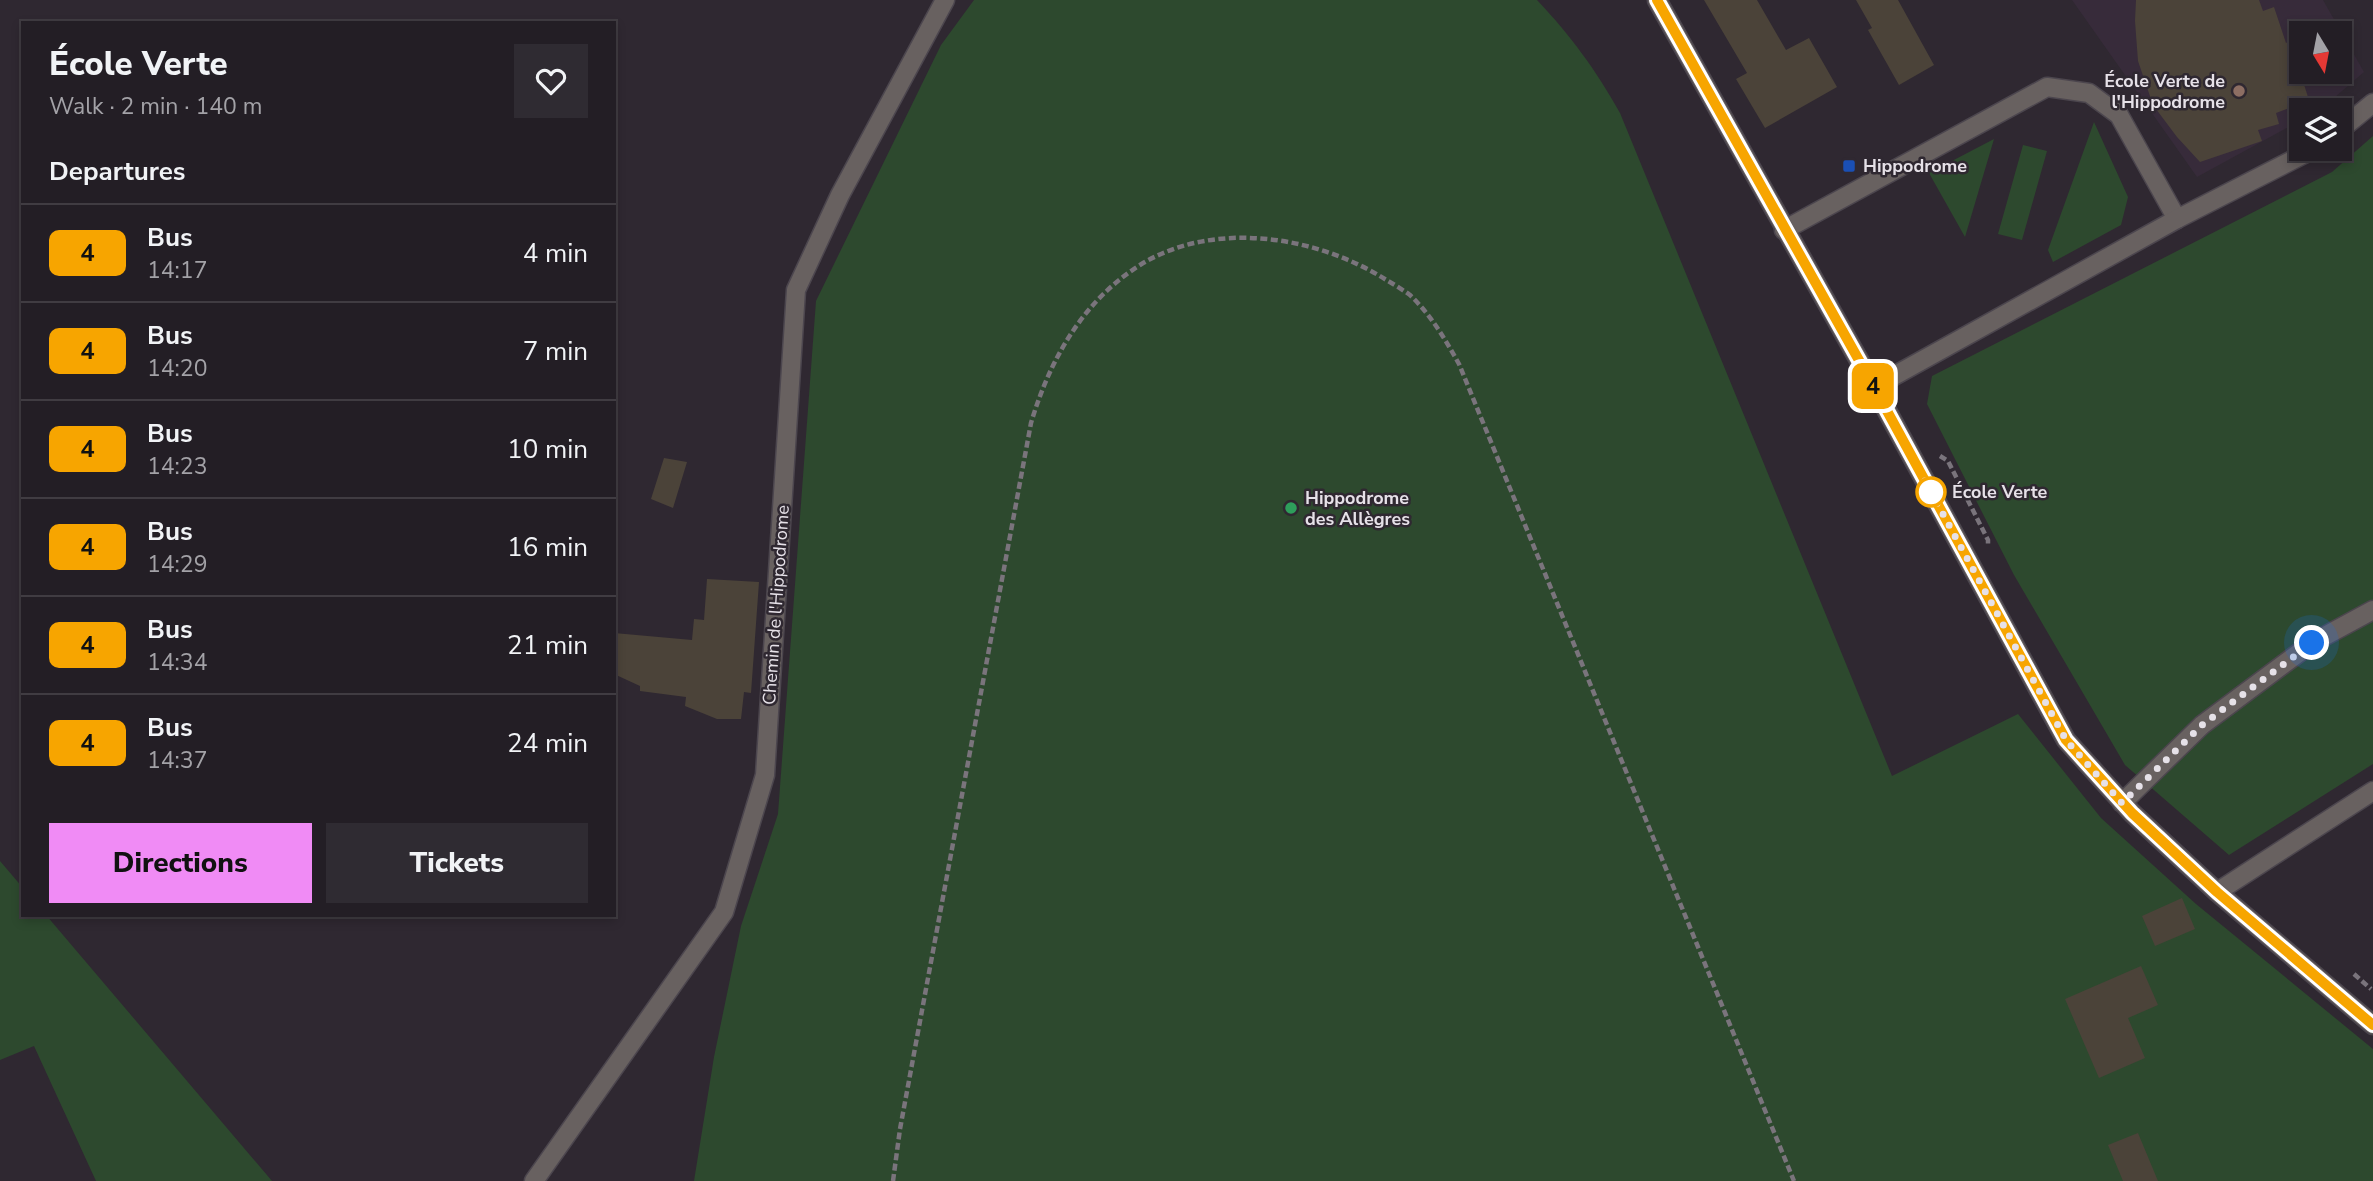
<!DOCTYPE html>
<html lang="en">
<head>
<meta charset="utf-8">
<style>
	body { margin:0; font-family:"Nunito Sans",sans-serif; background:#2f2b32; color:#f1f3f6; height:100vh; display:flex; flex-direction:column; font-size:26px; white-space:nowrap }
	* { box-sizing:border-box; margin:0 }
	p { font-size:23px; color:#a3a2a7 }
	.icon { flex:none; width:38px; height:38px; fill:none; stroke:currentColor; stroke-width:2; stroke-linecap:round; stroke-linejoin:round }
	.map { position:relative; flex:1; overflow:hidden }
	.side { position:absolute; left:21px; top:21px; width:595px; height:896px; display:flex; flex-direction:column; background:#231e25; border-radius:0px; box-shadow:0 4px 10px #0003,0 0 0 2px #403c42 }
	.side>* { flex:none }
	.badge { padding:0 14px; border-radius:10px; font-size:24px; line-height:46px }
	.needle { width:46px; rotate:170deg }
	.buttons { position:absolute; left:2289px; top:21px; display:grid; gap:14px }
	.buttons a { display:grid; place-items:center; width:63px; height:63px; border-radius:0px; background:#231e25; box-shadow:0 4px 10px #0003,0 0 0 2px #403c42; font-size:35px }
	.you { position:absolute; width:35px; height:35px; margin:-18px; border:5px solid #fff; border-radius:50%; background:#1a73e8; box-shadow:0 0 0 10px #1a73e833 }
	.map>.badge { position:absolute; translate:-50% -50%; box-shadow:0 0 0 4px #fff }
	h2 { padding:0 28px; font-size:26px; line-height:63px }
	.round { display:grid; place-items:center; flex:none; width:74px; height:74px; border-radius:0px; background:#2f2b32 }
	.head { display:flex; align-items:center; justify-content:space-between; height:119px; padding:0 28px }
	h1 { font-size:33px; font-weight:800; line-height:52px }
	.action { display:flex; gap:14px; margin-top:auto; padding:14px 28px }
	.action a { flex:1; height:80px; border-radius:0px; background:#f08bf5; color:#111; font-size:28px; font-weight:800; line-height:80px; text-align:center }
	.action a+a { background:#2f2b32; color:#f1f3f6 }
	ul { padding:0; list-style:none }
	li { display:flex; align-items:center; gap:21px; height:98px; padding:0 28px; border-top:2px solid #403c42 }
	li div { flex:1 }
	li b { display:block; font-size:26px }
	li em { font-style:normal }
	li .badge { min-width:77px; font-weight:700; text-align:center }
	.map>svg:first-child { display:block }
	.built { fill:#372b3a; fill-rule:evenodd }
	.green { fill:#2d492e }
	.building { fill:#4b4339 }
	.lines { fill:none; stroke-linecap:round; stroke-linejoin:round }
	.lane-casing { stroke:#4c464e; stroke-width:21 }
	.street-casing { stroke:#4c464e; stroke-width:21 }
	.path { stroke:#7a747c; stroke-width:4.5; stroke-dasharray:7 3.5; stroke-linecap:butt }
	.lane { stroke:#686160; stroke-width:18 }
	.street { stroke:#686160; stroke-width:18 }
	.line-casing { stroke:#fff; stroke-width:16 }
	.line { stroke:#f7a500; stroke-width:10 }
	.walk { stroke:#e6e1e8; stroke-width:7; stroke-dasharray:0 12.6 }
	.education-dot { fill:#8d6e63; stroke:#2f2831; stroke-width:2.5 }
	.transit-dot { fill:#1a4fb4; stroke:#2f2831; stroke-width:2.5 }
	.stop-dot { fill:#fff; stroke:#f7a500; stroke-width:3.5 }
	.leisure-dot { fill:#2e9e5b; stroke:#2f2831; stroke-width:2.5 }
	.labels { text-anchor:middle; stroke-width:5; stroke-linejoin:round; paint-order:stroke }
	.poi-label { font-size:18px; font-weight:bold; fill:#e6e1e8; stroke:#2f2831; text-anchor:start }
	.stop-label { font-size:18px; font-weight:bold; fill:#e6e1e8; stroke:#2f2831; text-anchor:start }
	.street-label { font-size:18px; fill:#e6e1e8; stroke:#2f2831 }
</style>
</head>
<body>
<div class="map">
<svg width="2373" height="1181" viewBox="0 0 2373 1181">
	<rect width="100%" height="100%" fill="#2f2831"/>
	<path class="built" d="M 2072,0 L 2323,0 L 2364,72 L 2320,110 L 2301,110 L 2301,120 L 2197,177 ZM 2301,33 L 2340,33 L 2340,72 L 2301,72 Z"/>
	<path class="green" d="M 974,0 L 1537,0 C 1571,36 1596,70 1620,113 L 1892,776 L 2018,714 L 2101,818 L 2196,904 L 2373,1049 L 2373,1181 L 694,1181 L 714,1057 L 741,926 L 778,814 L 816,301 L 941,45 Z
		M 2094,122 L 2128,197 L 2121,225 L 2053,262 L 2048,250 Z
		M 2373,136 L 2373,764 L 2229,855 L 2125,765 L 2014,575 L 1927,404 L 1932,376 L 2332,172 Z
		M 1994,139 L 1965,237 L 1929,173 Z
		M 2023,145 L 2047,151 L 2022,240 L 1998,234 Z
		M 0,861 L 23,888 L 23,915 L 46,915 L 272,1181 L 96,1181 L 34,1046 L 0,1060 Z"/>
	<path class="building" d="M 1704,0 L 1757,0 L 1786,50 L 1809,38 L 1837,87 L 1765,128 L 1736,79 L 1747,73 Z
		M 1856,0 L 1898,0 L 1934,65 L 1899,85 L 1868,30 L 1872,28 Z
		M 2136,0 L 2259,0 L 2263,11 L 2274,7 L 2286,43 L 2290,41 L 2308,97 L 2287,104 L 2289,108 L 2276,113 L 2279,124 L 2258,130 L 2262,141 L 2200,162 L 2177,137 L 2153,105 L 2138,61 L 2135,21 Z
		M 664,458 L 687,462 L 673,508 L 651,499 Z
		M 707,579 L 759,582 L 751,693 L 744,692 L 741,719 L 717,719 L 685,706 L 686,697 L 640,691 L 640,686 L 614,674 L 614,633 L 692,640 L 694,619 L 704,620 Z
		M 2182,898 L 2195,929 L 2155,946 L 2142,916 Z
		M 2141,966 L 2158,1005 L 2128,1018 L 2145,1058 L 2099,1078 L 2065,999 Z
		M 2138,1133 L 2158,1181 L 2123,1181 L 2108,1145 Z"/>
	<g class="lines">
		<defs>
			<path id="lane" d="M 1784,230 L 2047,87 L 2089,93 L 2119,115 L 2177,219"/>
			<path id="street" d="M 1657,0 L 1874,387 L 2066,740 L 2132,813 L 2217,892 L 2373,1025
				M 2340,130 L 2373,103
				M 1874,387 L 2177,219 L 2314,149
				M 2122,803 L 2202,725 L 2312,643 L 2373,610
				M 2217,892 L 2373,791
				M 534,1181 L 724,912 L 765,775 L 796,290 L 840,195 L 945,0"/>
		</defs>
		<use href="#lane" class="lane-casing"/>
		<use href="#street" class="street-casing"/>
		<path class="path" d="M 1940,456 L 1948,461 L 1988,540 L 1988,545
			M 2354,974 L 2371,989
			M 893,1181 L 900,1129 L 1031,423 C 1050,359 1083,301 1140,265 C 1214,219 1318,236 1388,281 C 1395,285 1403,290 1410,295 C 1431,315 1445,339 1459,364 L 1794,1181"/>
		<use href="#lane" class="lane"/>
		<use href="#street" class="street"/>
	</g>
	<g class="lines">
		<defs>
			<path id="line" d="M 1657,0 L 1874,387 L 2066,740 L 2132,813 L 2217,892 L 2373,1025"/>
		</defs>
		<use href="#line" class="line-casing"/>
		<use href="#line" class="line"/>
		<path class="walk" d="M 1931,492 L 1925,481 L 2066,740 L 2122,803 L 2202,725 L 2312,643"/>
	</g>
	<circle class="education-dot" cx="2239" cy="91" r="7"/>
	<rect class="transit-dot" x="1842" y="159" width="14" height="14" rx="3.5"/>
	<circle class="stop-dot" cx="1931" cy="492" r="14"/>
	<circle class="leisure-dot" cx="1291" cy="508" r="7"/>
	<g class="labels">
		<g class="poi-label">
			<text x="2225" y="87" text-anchor="end">École Verte de<tspan x="2225" dy="21">l'Hippodrome</tspan></text>
			<text x="1863" y="172">Hippodrome</text>
			<text x="1305" y="504">Hippodrome<tspan x="1305" dy="21">des Allègres</tspan></text>
		</g>
		<g class="stop-label">
			<text x="1952" y="498">École Verte</text>
		</g>
		<g class="street-label">
			<text transform="translate(776 605) rotate(-86)" y="6">Chemin de l'Hippodrome</text>
		</g>
	</g>
</svg>
<div class="buttons">
<a><svg class="needle" viewBox="-14 -14 28 28"><path d="M0-13l5 13h-10z" fill="#e53935"/><path d="M0 13l5-13h-10z" fill="#a3a2a7"/></svg></a>
<a><svg class="icon" aria-label="layers" viewBox="0 0 24 24"><path d="M12 4l9 5-9 5-9-5zM3 14l9 5 9-5"/></svg></a>
</div>
<div class="you" style="left:2312px;top:643px"></div>
<b class="badge" style="left:1873px;top:386px;background:#f7a500;color:#111">4</b>
<section class="side">
<div class="head"><div><h1>École Verte</h1><p>Walk · 2 min · 140 m</p></div><a class="round"><svg class="icon" aria-label="heart" viewBox="0 0 24 24"><path d="M12 20l-8-8c-3-5 5-10 8-4 3-6 11-1 8 4z"/></svg></a></div>
<h2>Departures</h2>
<ul>
<li><span class="badge" style="background:#f7a500;color:#111">4</span><div><b>Bus</b><p>14:17</p></div><em>4 min</em></li>
<li><span class="badge" style="background:#f7a500;color:#111">4</span><div><b>Bus</b><p>14:20</p></div><em>7 min</em></li>
<li><span class="badge" style="background:#f7a500;color:#111">4</span><div><b>Bus</b><p>14:23</p></div><em>10 min</em></li>
<li><span class="badge" style="background:#f7a500;color:#111">4</span><div><b>Bus</b><p>14:29</p></div><em>16 min</em></li>
<li><span class="badge" style="background:#f7a500;color:#111">4</span><div><b>Bus</b><p>14:34</p></div><em>21 min</em></li>
<li><span class="badge" style="background:#f7a500;color:#111">4</span><div><b>Bus</b><p>14:37</p></div><em>24 min</em></li>
</ul>
<div class="action"><a>Directions</a><a>Tickets</a></div>
</section>
</div>
</body>
</html>
